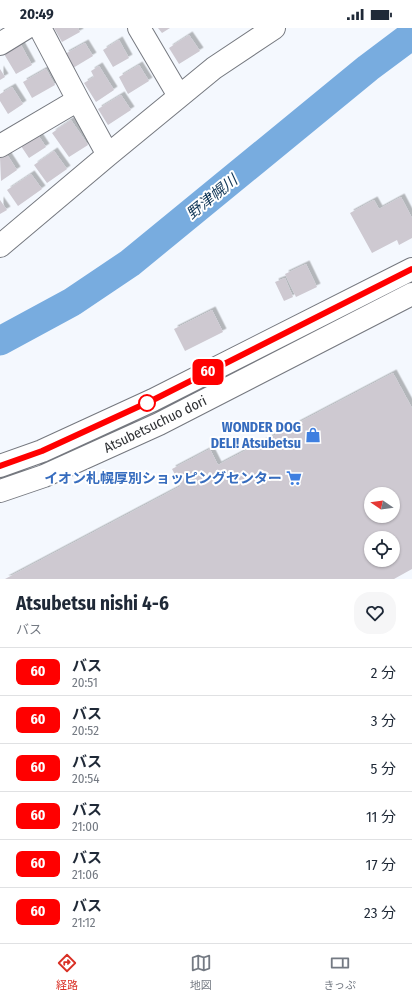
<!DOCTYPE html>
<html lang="ja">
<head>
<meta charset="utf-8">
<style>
	body { margin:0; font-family:"Fira Sans Condensed","Noto Sans JP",sans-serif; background:#f6f6f7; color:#1f2937; height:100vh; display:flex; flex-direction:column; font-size:15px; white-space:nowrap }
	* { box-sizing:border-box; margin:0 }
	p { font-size:13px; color:#747a83 }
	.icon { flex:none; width:22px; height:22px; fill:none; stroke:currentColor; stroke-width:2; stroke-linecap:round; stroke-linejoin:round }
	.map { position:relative; height:551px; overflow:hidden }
	.details { display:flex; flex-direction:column; background:#fff; flex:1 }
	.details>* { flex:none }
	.badge { padding:0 8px; border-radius:6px; font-size:14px; line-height:26px }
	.needle { width:26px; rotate:283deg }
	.tools { position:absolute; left:364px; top:459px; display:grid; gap:8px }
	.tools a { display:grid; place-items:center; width:36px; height:36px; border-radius:50%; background:#fff; box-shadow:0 1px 3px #0004; font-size:20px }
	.map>.badge { position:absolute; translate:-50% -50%; box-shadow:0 0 0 2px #fff }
	.round { display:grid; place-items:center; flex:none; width:42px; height:42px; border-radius:16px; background:#f6f6f7 }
	.headline { display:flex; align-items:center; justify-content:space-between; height:68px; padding:0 16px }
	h1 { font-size:19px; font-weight:700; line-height:30px }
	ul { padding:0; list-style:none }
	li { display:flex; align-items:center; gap:12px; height:48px; padding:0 16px; border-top:1px solid #e0e1e3 }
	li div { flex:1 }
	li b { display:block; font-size:15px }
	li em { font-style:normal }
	li .badge { min-width:44px; font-weight:700; text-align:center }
	.status { display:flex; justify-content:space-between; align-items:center; height:28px; padding:0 20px; background:#fff; direction:ltr }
	.status svg { height:11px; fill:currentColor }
	.dock { display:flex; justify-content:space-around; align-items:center; height:56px; border-top:1px solid #e0e1e3; background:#fff; font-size:11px; color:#747a83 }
	.dock a { display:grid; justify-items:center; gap:2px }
	.dock .selected { color:#d93025 }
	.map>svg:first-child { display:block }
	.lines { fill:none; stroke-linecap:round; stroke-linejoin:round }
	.river { stroke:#78acdf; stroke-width:29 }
	.building { fill:#cec9d1; fill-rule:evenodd; filter:url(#shadow) }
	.minor-casing { stroke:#75787f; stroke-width:24 }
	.minor { stroke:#fff; stroke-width:22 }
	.line-casing { stroke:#fff; stroke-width:9 }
	.line { stroke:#f00; stroke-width:6 }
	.stop-dot { fill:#fff; stroke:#f00; stroke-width:2 }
	.labels { text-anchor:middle; stroke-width:4; stroke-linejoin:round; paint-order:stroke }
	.street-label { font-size:14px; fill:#2f3134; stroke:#fff }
	.shop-label { font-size:14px; font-weight:bold; fill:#366cbe; stroke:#fff; text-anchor:end }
	.water-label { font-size:15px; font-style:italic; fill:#0c3354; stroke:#fff }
</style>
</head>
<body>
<div class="status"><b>20:49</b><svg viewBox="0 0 49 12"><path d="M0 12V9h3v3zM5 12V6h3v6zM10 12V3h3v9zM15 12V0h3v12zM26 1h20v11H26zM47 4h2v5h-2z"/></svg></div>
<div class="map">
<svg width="412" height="551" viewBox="0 0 412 551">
	<defs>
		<filter id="shadow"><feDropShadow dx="3.5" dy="-3.5" stdDeviation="0" flood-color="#0004"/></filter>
	</defs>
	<rect width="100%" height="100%" fill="#f4f8fe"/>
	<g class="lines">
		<path class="river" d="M 0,313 L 72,274 L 130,235 L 368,40 L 412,7"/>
	</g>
	<path class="building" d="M 54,0 L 78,0 L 80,4 L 62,14 Z
		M 158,0 L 170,0 L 162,5 Z
		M 189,7 L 200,23 L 179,36 L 169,20 Z
		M 119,12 L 129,30 L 113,39 L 103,22 Z
		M 85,15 L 93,28 L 73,40 L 65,26 Z
		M 21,17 L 32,37 L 16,46 L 4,26 Z
		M 139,37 L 149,53 L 128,66 L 119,49 Z
		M 99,38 L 114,62 L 96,74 L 84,55 L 94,49 L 91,43 Z
		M 0,41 L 5,49 L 0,52 Z
		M 46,41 L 55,57 L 32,70 L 23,54 Z
		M 12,59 L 23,76 L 8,86 L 0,73 L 0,66 Z
		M 121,67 L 131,82 L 108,97 L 98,81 Z
		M 71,92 L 88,117 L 69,129 L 52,105 Z
		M 36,104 L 46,119 L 29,130 L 19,115 Z
		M 54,123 L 67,141 L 47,155 L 34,137 Z
		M 6,125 L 17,142 L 1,153 L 0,129 Z
		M 31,146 L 42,161 L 18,178 L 7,162 Z
		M 401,169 L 412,190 L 412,210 L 399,217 L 397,212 L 372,225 L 350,185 L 374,172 L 379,181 Z
		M 0,172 L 7,182 L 0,186 Z
		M 306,236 L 317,259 L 296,269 L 285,246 Z
		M 285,250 L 293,269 L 284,273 L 275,254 Z
		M 212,282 L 223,304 L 185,323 L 174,301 Z
		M 393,345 L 412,380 L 412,541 L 394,551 L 5,551 L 181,458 L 172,441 L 210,421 L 218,437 ZM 371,466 L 393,466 L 393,488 L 371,488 ZM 371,510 L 393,510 L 393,532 L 371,532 Z"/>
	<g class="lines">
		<defs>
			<path id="minor" d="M 40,0 L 78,72 L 108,127
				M 139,0 L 179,68
				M 0,16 L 26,0
				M 0,118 L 78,72
				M 0,218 L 108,127 L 214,40 L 274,0
				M 0,438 L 42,423 L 153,372 L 412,241
				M 0,463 L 44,448 L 159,396 L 412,266"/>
		</defs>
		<use href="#minor" class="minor-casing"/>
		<use href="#minor" class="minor"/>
	</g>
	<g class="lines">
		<defs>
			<path id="line" d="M 0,438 L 42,423 L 153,372 L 412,241"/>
		</defs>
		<use href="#line" class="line-casing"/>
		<use href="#line" class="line"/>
	</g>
	<defs>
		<symbol id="shop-bare" viewBox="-9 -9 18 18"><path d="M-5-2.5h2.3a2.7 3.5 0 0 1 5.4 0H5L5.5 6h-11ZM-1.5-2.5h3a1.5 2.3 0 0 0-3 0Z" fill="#3f7fe0" stroke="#fff" stroke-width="2.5" paint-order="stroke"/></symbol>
		<symbol id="supermarket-bare" viewBox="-9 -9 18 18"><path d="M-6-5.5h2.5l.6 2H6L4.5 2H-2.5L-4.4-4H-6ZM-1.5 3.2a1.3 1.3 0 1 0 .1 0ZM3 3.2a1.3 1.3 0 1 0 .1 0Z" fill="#3f7fe0" stroke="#fff" stroke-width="2.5" paint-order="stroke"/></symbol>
	</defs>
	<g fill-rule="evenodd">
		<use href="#shop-bare" x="302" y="396" width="22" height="22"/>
		<use href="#supermarket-bare" x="283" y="439" width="22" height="22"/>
	</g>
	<circle class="stop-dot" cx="147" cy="375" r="8"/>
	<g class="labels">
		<g class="street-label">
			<text transform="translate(155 396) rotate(-26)" y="5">Atsubetsuchuo dori</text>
		</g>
		<g class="shop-label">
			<text x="301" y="404">WONDER DOG<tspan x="301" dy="16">DELI! Atsubetsu</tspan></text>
			<text x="282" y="455">イオン札幌厚別ショッピングセンター</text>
		</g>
		<g class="water-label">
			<text transform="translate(212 169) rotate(-39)" y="5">野津幌川</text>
		</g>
	</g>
</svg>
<div class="tools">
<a><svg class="needle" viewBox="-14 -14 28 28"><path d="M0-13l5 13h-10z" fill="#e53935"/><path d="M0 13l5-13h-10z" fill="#747a83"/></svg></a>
<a><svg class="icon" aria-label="locate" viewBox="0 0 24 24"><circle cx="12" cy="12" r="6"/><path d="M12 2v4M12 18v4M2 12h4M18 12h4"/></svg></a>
</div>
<b class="badge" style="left:208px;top:344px;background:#f00;color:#fff">60</b>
</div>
<section class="details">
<div class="headline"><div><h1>Atsubetsu nishi 4-6</h1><p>バス</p></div><a class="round"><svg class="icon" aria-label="heart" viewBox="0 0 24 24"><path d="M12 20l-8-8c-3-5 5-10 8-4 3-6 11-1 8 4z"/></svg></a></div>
<ul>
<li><span class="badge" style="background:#f00;color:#fff">60</span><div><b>バス</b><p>20:51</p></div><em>2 分</em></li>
<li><span class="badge" style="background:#f00;color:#fff">60</span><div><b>バス</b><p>20:52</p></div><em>3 分</em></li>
<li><span class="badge" style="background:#f00;color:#fff">60</span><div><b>バス</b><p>20:54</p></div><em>5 分</em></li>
<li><span class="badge" style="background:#f00;color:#fff">60</span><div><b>バス</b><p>21:00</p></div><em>11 分</em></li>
<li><span class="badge" style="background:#f00;color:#fff">60</span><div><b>バス</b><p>21:06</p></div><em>17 分</em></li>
<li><span class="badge" style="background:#f00;color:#fff">60</span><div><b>バス</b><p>21:12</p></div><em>23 分</em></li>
</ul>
</section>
<nav class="dock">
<a class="selected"><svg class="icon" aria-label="directions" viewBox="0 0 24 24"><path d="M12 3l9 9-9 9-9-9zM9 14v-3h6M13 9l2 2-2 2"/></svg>経路</a>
<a><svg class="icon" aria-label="map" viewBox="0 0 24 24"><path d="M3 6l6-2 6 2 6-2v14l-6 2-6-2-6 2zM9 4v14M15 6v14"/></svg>地図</a>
<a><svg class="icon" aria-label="tickets" viewBox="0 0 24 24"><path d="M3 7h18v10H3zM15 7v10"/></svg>きっぷ</a>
</nav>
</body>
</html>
